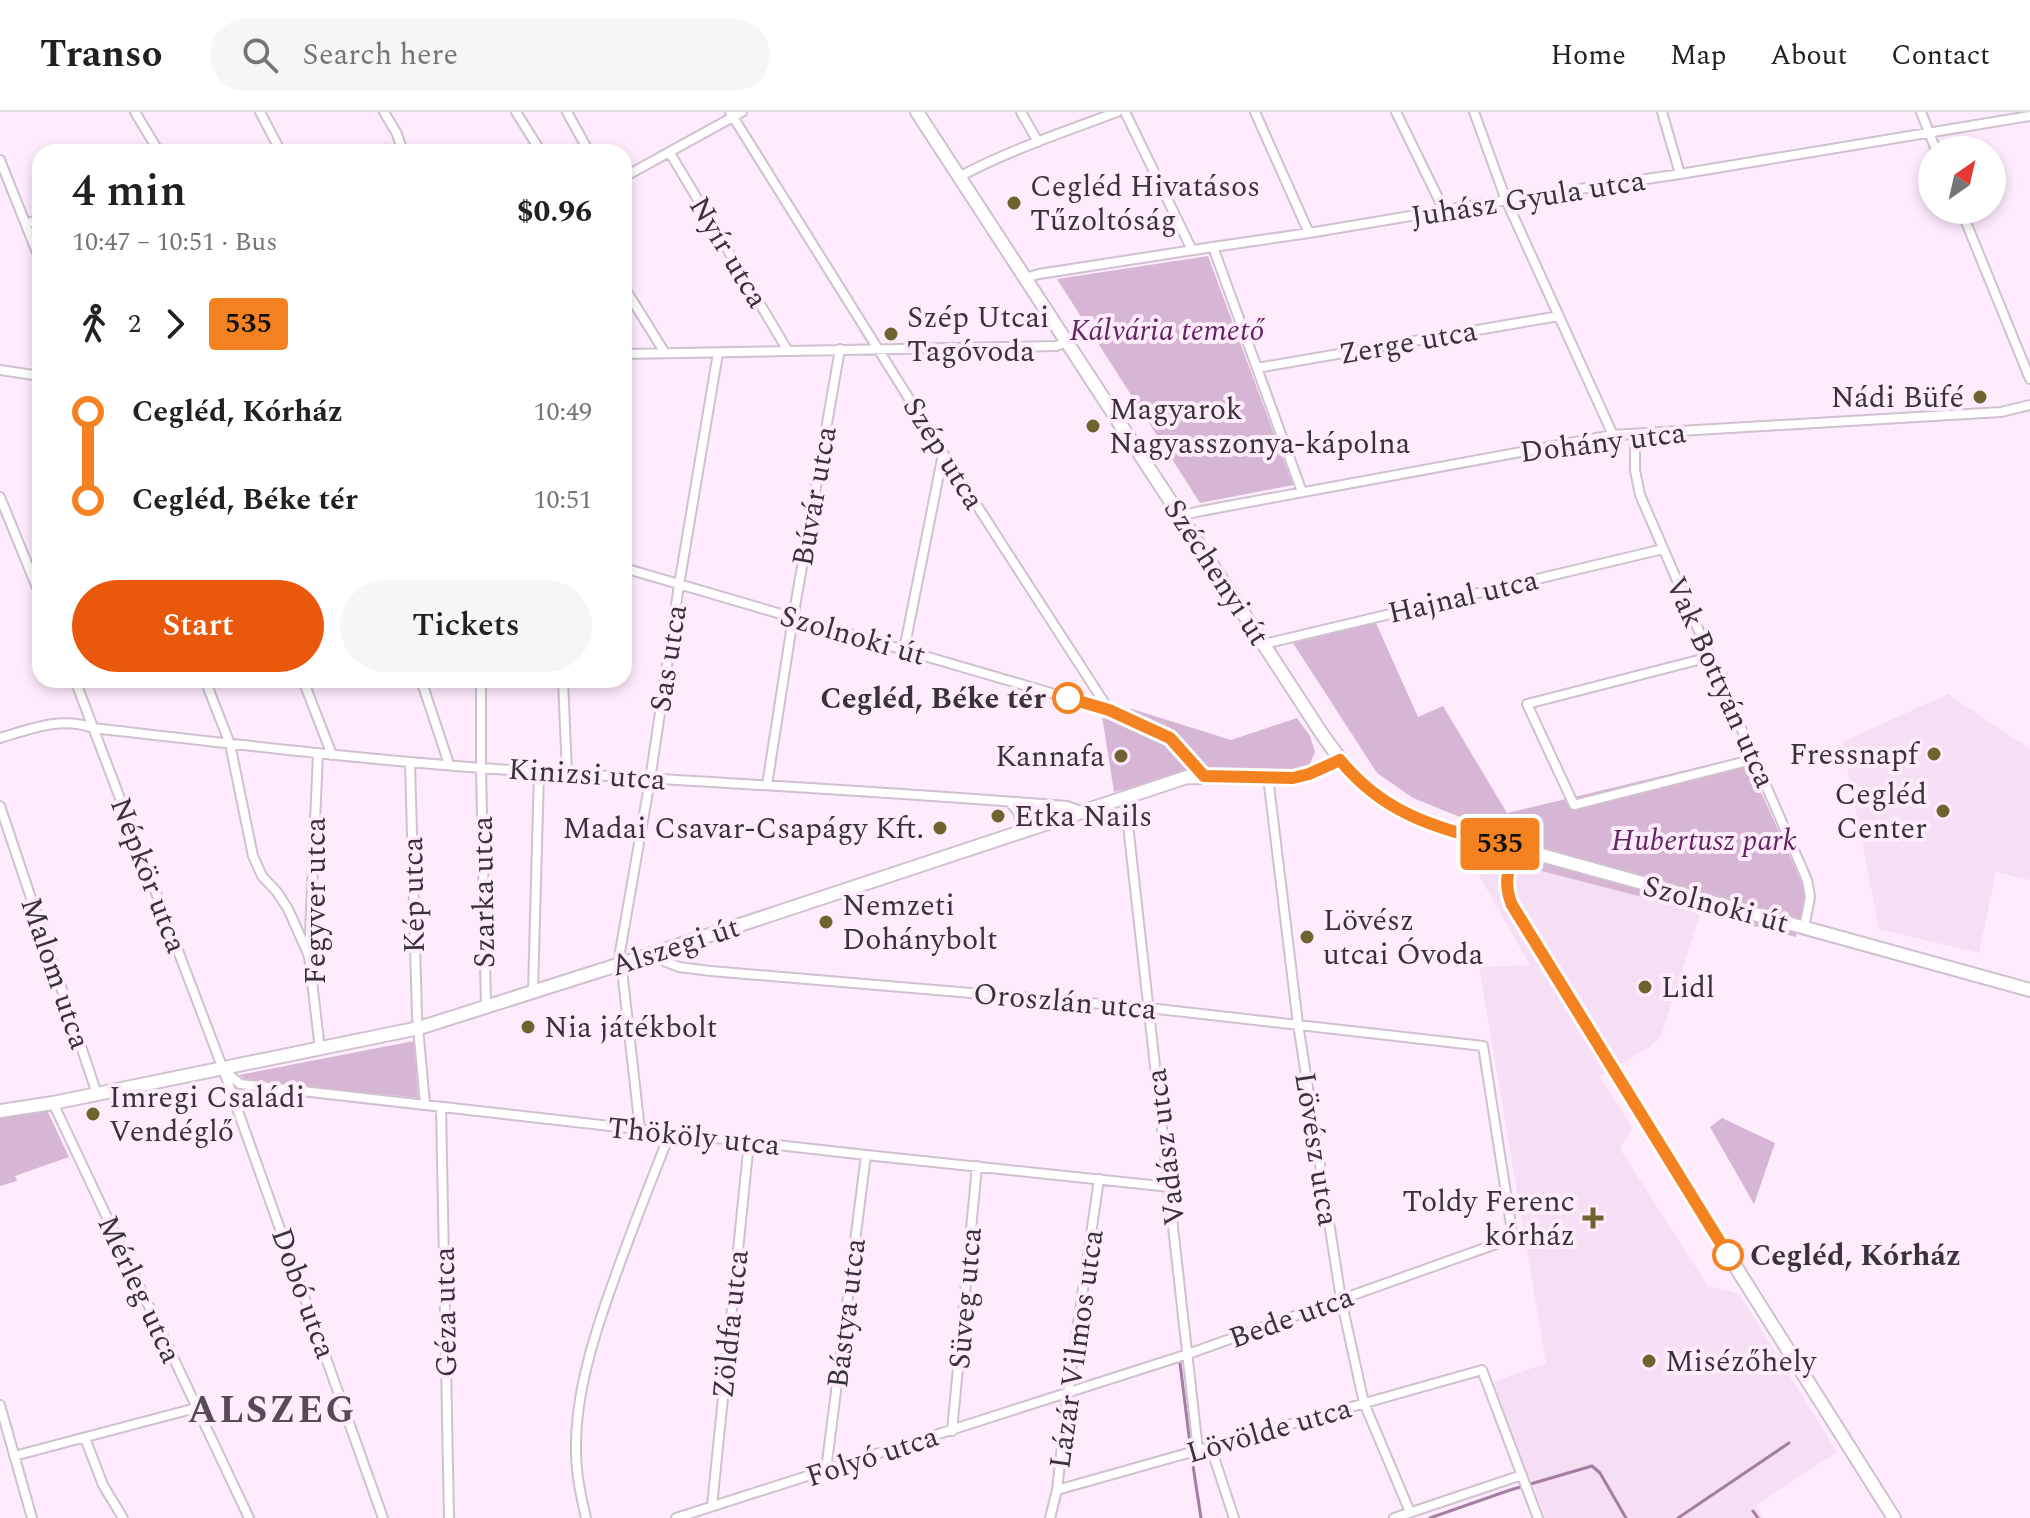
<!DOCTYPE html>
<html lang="en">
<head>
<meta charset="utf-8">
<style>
	body { margin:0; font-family:Spectral,serif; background:#f6f6f6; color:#202124; height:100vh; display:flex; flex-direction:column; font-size:30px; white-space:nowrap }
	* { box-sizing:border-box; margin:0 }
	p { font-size:26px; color:#757577 }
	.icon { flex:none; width:44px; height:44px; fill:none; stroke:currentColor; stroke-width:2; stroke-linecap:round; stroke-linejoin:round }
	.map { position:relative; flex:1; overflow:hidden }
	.panel { position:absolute; left:32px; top:32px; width:600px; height:544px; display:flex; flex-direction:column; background:#fff; border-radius:24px; box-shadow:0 4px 12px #0003 }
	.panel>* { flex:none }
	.badge { padding:0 16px; border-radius:6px; font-size:28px; line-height:52px }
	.needle { width:52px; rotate:34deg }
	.fabs { position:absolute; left:1918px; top:24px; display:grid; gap:16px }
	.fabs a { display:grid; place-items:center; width:88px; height:88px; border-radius:50%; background:#fff; box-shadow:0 4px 12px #0003; font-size:40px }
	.map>.badge { position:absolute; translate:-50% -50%; box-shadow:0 0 0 4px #fff }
	.legs { display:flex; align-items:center; gap:12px; height:88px; padding:0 40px; font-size:26px }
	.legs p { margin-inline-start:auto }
	.overview { display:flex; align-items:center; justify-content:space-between; height:136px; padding:0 40px }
	h1 { font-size:44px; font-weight:600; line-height:60px }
	.button { display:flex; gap:16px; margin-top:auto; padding:16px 40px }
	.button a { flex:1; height:92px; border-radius:48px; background:#ea580c; color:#fff; font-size:32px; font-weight:600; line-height:92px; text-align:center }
	.button a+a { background:#f6f6f6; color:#202124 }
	ul { padding:0 40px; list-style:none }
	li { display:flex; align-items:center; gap:28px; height:88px; font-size:30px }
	li i { display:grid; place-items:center; width:12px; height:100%; margin:0 10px; background:currentColor }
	li i::after { content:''; width:20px; height:20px; margin:-10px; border:6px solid; border-radius:50%; background:#fff }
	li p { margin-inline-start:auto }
	li:first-child i { background:linear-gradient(#0000 50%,currentColor 0) }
	li:last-child i { background:linear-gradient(currentColor 50%,#0000 0) }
	header { display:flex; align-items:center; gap:48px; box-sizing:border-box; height:112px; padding:0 40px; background:#fff; border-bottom:2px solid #e0e0e0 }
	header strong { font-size:38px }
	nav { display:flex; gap:44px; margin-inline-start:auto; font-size:28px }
	.search { width:560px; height:72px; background:#f6f6f6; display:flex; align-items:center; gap:20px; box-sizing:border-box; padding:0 28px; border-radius:44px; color:#757577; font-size:30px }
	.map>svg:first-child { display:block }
	.built { fill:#f6dff5 }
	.green { fill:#d7b6d5 }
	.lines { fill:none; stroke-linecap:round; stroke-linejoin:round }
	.stream { stroke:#a47da2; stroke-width:3 }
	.minor-casing { stroke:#d1c0cf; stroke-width:12 }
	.secondary-casing { stroke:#d1c0cf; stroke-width:16 }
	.primary-casing { stroke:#d1c0cf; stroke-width:16 }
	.minor { stroke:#fff; stroke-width:8 }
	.secondary { stroke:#fff; stroke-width:12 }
	.primary { stroke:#fff; stroke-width:12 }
	.line-1-casing { stroke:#fff; stroke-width:18 }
	.line-1 { stroke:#f58220; stroke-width:12 }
	.poi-dot { fill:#706330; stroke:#feecfd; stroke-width:3 }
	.stop-1-dot { fill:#fff; stroke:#f58220; stroke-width:4 }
	.labels { text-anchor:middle; stroke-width:8; stroke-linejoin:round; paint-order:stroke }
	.poi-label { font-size:30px; fill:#393238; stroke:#feecfd; text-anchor:start }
	.street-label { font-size:30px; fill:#393238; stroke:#feecfd }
	.park-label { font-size:30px; font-style:italic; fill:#632462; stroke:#feecfd }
	.stop-label { font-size:30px; font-weight:bold; fill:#393238; stroke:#feecfd; text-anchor:end }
	.district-label { font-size:38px; font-weight:bold; letter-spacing:2px; fill:#584957; stroke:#feecfd }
</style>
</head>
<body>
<header>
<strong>Transo</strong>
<div class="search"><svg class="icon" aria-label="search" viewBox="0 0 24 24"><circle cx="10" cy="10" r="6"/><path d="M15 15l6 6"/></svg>Search here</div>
<nav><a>Home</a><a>Map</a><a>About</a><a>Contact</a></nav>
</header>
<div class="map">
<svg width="2030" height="1406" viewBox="0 0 2030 1406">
	<rect width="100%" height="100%" fill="#feecfd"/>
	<path class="built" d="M 1948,582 L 2030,637 L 2030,768 L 1996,760 L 1979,841 L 1879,817 L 1842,630 Z
		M 1462,734 L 1510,751 L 1701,800 L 1661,924 L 1650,935 L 1600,964 L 1632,1016 L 1620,1037 L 1708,1174 L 1739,1182 L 1837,1340 L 1756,1393 L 1763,1406 L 1545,1406 L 1493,1270 L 1546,1251 L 1479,855 L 1530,853 Z"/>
	<path class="green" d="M 1208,144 L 1293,373 L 1200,391 L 1057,167 Z
		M 1376,511 L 1418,605 L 1443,594 L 1507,701 L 1745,644 L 1805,778 L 1803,795 L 1796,825 L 1510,751 L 1462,734 L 1472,710 L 1413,686 L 1377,661 L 1293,531 Z
		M 1129,596 L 1231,628 L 1297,606 L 1310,624 L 1315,640 L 1310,652 L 1305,656 L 1293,661 L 1214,660 L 1198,652 L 1187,633 L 1178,624 L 1140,604 Z
		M 1102,604 L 1165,628 L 1177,640 L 1188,654 L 1186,661 L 1114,680 Z
		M 414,929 L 418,986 L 246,968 L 239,963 Z
		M 46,996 L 69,1045 L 15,1064 L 17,1069 L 0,1074 L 0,1004 Z
		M 1722,1006 L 1775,1031 L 1754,1092 L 1710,1015 Z"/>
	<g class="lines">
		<path class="stream" d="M 1180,1251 L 1190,1332
			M 1192,1347 L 1201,1406
			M 1753,1399 L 1758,1406
			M 1430,1406 L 1510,1378 L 1592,1354 L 1600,1361 L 1626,1406
			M 1678,1406 L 1789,1331"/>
		<defs>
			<path id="minor" d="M 135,0 L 159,40
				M 260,0 L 281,40
				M 384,0 L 397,22 L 403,40
				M 516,0 L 541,40
				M 567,0 L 589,40
				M 730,0 L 943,341 L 1109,598
				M 1021,0 L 1038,30
				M 1125,0 L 1192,138
				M 1255,0 L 1309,121
				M 1396,0 L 1444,98
				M 1474,0 L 1506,88 L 1613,323
				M 1662,0 L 1680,62
				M 1921,0 L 1936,38
				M 670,41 L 788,239
				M 0,48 L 40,148
				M 624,65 L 742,0
				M 959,65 C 1009,38 1064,20 1117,0
				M 1961,98 L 2030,267
				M 26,112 L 40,107
				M 1213,135 L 1302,380
				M 1025,166 L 1039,162 L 1213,135 L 1309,121 L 1506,88 L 1680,62 L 2030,4
				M 624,175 L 665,241
				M 624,242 L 1056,234 L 1067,230
				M 1257,256 L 1559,204
				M 0,258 L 40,264
				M 1635,322 L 1635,358 L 1640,383 L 1807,768 L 1810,785 L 1804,816
				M 0,385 L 40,483
				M 1180,404 L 1201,399 L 1613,323 L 2001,300 L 2030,293
				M 624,456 L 1109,598 L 1170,626 L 1204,664
				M 1264,532 L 1663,437
				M 904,538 L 943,342
				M 1710,545 L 1527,592 L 1574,693 L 1755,647
				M 75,568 L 223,957 L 383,1406
				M 205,568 L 230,632 L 253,744 L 262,764 L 277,780 L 288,797 L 309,844
				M 303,568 L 332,643
				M 421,568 L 449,652
				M 481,568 L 481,655 L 486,895
				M 563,568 L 567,661
				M 0,626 C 30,617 62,604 93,616 C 242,633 391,651 540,660 C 716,670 891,680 1067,694 L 1081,699
				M 318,642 L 309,844 L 320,937
				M 410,650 L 417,904 L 425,992
				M 1268,665 L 1298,912 L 1341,1187 L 1364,1291 L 1410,1400
				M 767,673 L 793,506 L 840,237
				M 1124,685 L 1126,695 L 1198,1338
				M 1010,690 L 1018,700 L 1024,718
				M 0,694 L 97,982
				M 649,843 L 679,855 L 711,859 L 1149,896 L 1483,934 L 1513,1126 L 1188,1242 L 676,1406
				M 533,879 L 539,660
				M 223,957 L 240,972 L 866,1043 L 1170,1075
				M 53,991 L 249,1406
				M 441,995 L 449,1406
				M 640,1018 L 620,840 L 650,668 L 679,473 L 718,241
				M 0,1293 L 32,1406
				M 952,1319 L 977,1054
				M 85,1326 L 103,1373 L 123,1406
				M 1211,1336 L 1234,1406
				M 14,1344 L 196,1296
				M 826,1358 L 866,1043
				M 1057,1378 L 1482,1258 L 1538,1406
				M 712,1394 L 749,1030
				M 586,1406 C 581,1384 576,1362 576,1339 C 575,1281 595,1220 615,1165 C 632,1117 651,1069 670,1021
				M 1050,1406 L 1057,1378 L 1068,1281 L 1099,1067
				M 1394,1406 L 1522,1363"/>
			<path id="secondary" d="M 1515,736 C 1507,758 1503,771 1512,793 L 1691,1084 L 1894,1406"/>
			<path id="primary" d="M 917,0 L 1322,622 C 1353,667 1379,696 1433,713 L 2030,878
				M 0,999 L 53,991 L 419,916 L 649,843 L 1187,665 L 1293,666 L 1309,662 L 1340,648"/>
		</defs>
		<use href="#minor" class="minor-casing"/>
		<use href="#secondary" class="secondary-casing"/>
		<use href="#primary" class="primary-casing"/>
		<use href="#minor" class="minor"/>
		<use href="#secondary" class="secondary"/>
		<use href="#primary" class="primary"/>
	</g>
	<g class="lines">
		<defs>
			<path id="line-1" d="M 1068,586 L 1109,598 L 1170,626 L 1204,664 L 1293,666 L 1309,662 L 1340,648 C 1389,708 1445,717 1515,736 C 1508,759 1503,771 1512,793 L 1728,1143"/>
		</defs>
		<use href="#line-1" class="line-1-casing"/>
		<use href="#line-1" class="line-1"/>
	</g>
	<g class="poi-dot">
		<circle cx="1014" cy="91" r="8"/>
		<circle cx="891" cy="222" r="8"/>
		<circle cx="1980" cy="285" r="8"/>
		<circle cx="1093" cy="314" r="8"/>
		<circle cx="1934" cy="642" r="8"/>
		<circle cx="1121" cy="644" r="8"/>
		<circle cx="1943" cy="699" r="8"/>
		<circle cx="998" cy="704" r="8"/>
		<circle cx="940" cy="716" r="8"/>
		<circle cx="826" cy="810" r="8"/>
		<circle cx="1307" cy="825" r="8"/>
		<circle cx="1645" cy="875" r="8"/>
		<circle cx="528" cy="915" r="8"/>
		<circle cx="93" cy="1002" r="8"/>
		<path d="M1589 1094h8v8h8v8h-8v8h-8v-8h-8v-8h8z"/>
		<circle cx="1649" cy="1249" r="8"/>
	</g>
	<g class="stop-1-dot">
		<circle cx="1068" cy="586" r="14"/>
		<circle cx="1728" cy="1143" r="14"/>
	</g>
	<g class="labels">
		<g class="poi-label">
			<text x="1030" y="84">Cegléd Hivatásos<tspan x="1030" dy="34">Tűzoltóság</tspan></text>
			<text x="907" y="215">Szép Utcai<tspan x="907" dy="34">Tagóvoda</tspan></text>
			<text x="1964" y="295" text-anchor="end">Nádi Büfé</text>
			<text x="1109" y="307">Magyarok<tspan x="1109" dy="34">Nagyasszonya-kápolna</tspan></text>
			<text x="1918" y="652" text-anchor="end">Fressnapf</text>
			<text x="1105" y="654" text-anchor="end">Kannafa</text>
			<text x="1927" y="692" text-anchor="end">Cegléd<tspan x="1927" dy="34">Center</tspan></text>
			<text x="1014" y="714">Etka Nails</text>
			<text x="924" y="726" text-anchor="end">Madai Csavar-Csapágy Kft.</text>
			<text x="842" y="803">Nemzeti<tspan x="842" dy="34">Dohánybolt</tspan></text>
			<text x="1323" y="818">Lövész<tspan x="1323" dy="34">utcai Óvoda</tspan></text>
			<text x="1661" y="885">Lidl</text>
			<text x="544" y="925">Nia játékbolt</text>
			<text x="109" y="995">Imregi Családi<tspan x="109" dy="34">Vendéglő</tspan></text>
			<text x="1575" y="1099" text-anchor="end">Toldy Ferenc<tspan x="1575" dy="34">kórház</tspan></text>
			<text x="1665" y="1259">Misézőhely</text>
		</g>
		<g class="street-label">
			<text transform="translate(1528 86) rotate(-9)" y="10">Juhász Gyula utca</text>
			<text transform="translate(729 140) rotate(59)" y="10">Nyír utca</text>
			<text transform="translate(1408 230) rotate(-10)" y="10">Zerge utca</text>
			<text transform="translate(1603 330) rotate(-7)" y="10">Dohány utca</text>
			<text transform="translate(944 341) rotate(58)" y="10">Szép utca</text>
			<text transform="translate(814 384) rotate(-80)" y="10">Búvár utca</text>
			<text transform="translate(1217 460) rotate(57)" y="10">Széchenyi út</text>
			<text transform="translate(1463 484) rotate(-13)" y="10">Hajnal utca</text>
			<text transform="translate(853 523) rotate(16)" y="10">Szolnoki út</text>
			<text transform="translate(668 546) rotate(-81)" y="10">Sas utca</text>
			<text transform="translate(1721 570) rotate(66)" y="10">Vak Bottyán utca</text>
			<text transform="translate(587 662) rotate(4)" y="10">Kinizsi utca</text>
			<text transform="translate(149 763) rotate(69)" y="10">Népkör utca</text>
			<text transform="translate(483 780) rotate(-91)" y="10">Szarka utca</text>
			<text transform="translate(413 783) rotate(-91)" y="10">Kép utca</text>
			<text transform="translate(315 789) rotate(-90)" y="10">Fegyver utca</text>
			<text transform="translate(1716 792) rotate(15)" y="10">Szolnoki út</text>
			<text transform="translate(675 834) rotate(-18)" y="10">Alszegi út</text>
			<text transform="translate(56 861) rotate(71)" y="10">Malom utca</text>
			<text transform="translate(1065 889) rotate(5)" y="10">Oroszlán utca</text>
			<text transform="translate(694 1024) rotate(6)" y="10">Thököly utca</text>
			<text transform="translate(1165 1035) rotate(-97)" y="10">Vadász utca</text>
			<text transform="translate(1317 1037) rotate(81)" y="10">Lövész utca</text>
			<text transform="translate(140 1177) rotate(65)" y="10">Mérleg utca</text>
			<text transform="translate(304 1181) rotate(70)" y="10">Dobó utca</text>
			<text transform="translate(965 1186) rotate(-85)" y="10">Süveg utca</text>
			<text transform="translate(445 1200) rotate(-91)" y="10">Géza utca</text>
			<text transform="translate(846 1201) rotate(-83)" y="10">Bástya utca</text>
			<text transform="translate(1291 1205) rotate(-20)" y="10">Bede utca</text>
			<text transform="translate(730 1212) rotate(-84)" y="10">Zöldfa utca</text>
			<text transform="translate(1076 1237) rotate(-82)" y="10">Lázár Vilmos utca</text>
			<text transform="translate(1269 1318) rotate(-16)" y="10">Lövölde utca</text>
			<text transform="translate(872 1344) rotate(-18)" y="10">Folyó utca</text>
		</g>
		<g class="park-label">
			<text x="1167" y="228">Kálvária temető</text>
			<text x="1704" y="738">Hubertusz park</text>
		</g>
		<g class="stop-label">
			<text x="1046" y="596">Cegléd, Béke tér</text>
			<text x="1750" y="1153" text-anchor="start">Cegléd, Kórház</text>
		</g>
		<g class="district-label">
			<text x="272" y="1310">ALSZEG</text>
		</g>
	</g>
</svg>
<div class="fabs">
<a><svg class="needle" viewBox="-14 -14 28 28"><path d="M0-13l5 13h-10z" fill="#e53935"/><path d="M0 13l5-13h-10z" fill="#757577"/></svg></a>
</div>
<b class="badge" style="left:1500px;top:732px;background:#f58220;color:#111">535</b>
<section class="panel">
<div class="overview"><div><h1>4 min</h1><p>10:47 – 10:51 · Bus</p></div><b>$0.96</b></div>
<div class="legs"><svg class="icon" aria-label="walk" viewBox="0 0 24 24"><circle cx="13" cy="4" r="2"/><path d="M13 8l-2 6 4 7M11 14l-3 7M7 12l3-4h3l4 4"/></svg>2<svg class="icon" aria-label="forward" viewBox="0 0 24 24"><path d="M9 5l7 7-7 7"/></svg><b class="badge" style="background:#f58220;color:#111">535</b></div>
<ul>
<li><i style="color:#f58220"></i><b>Cegléd, Kórház</b><p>10:49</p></li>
<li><i style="color:#f58220"></i><b>Cegléd, Béke tér</b><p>10:51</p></li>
</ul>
<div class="button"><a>Start</a><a>Tickets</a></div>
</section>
</div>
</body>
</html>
